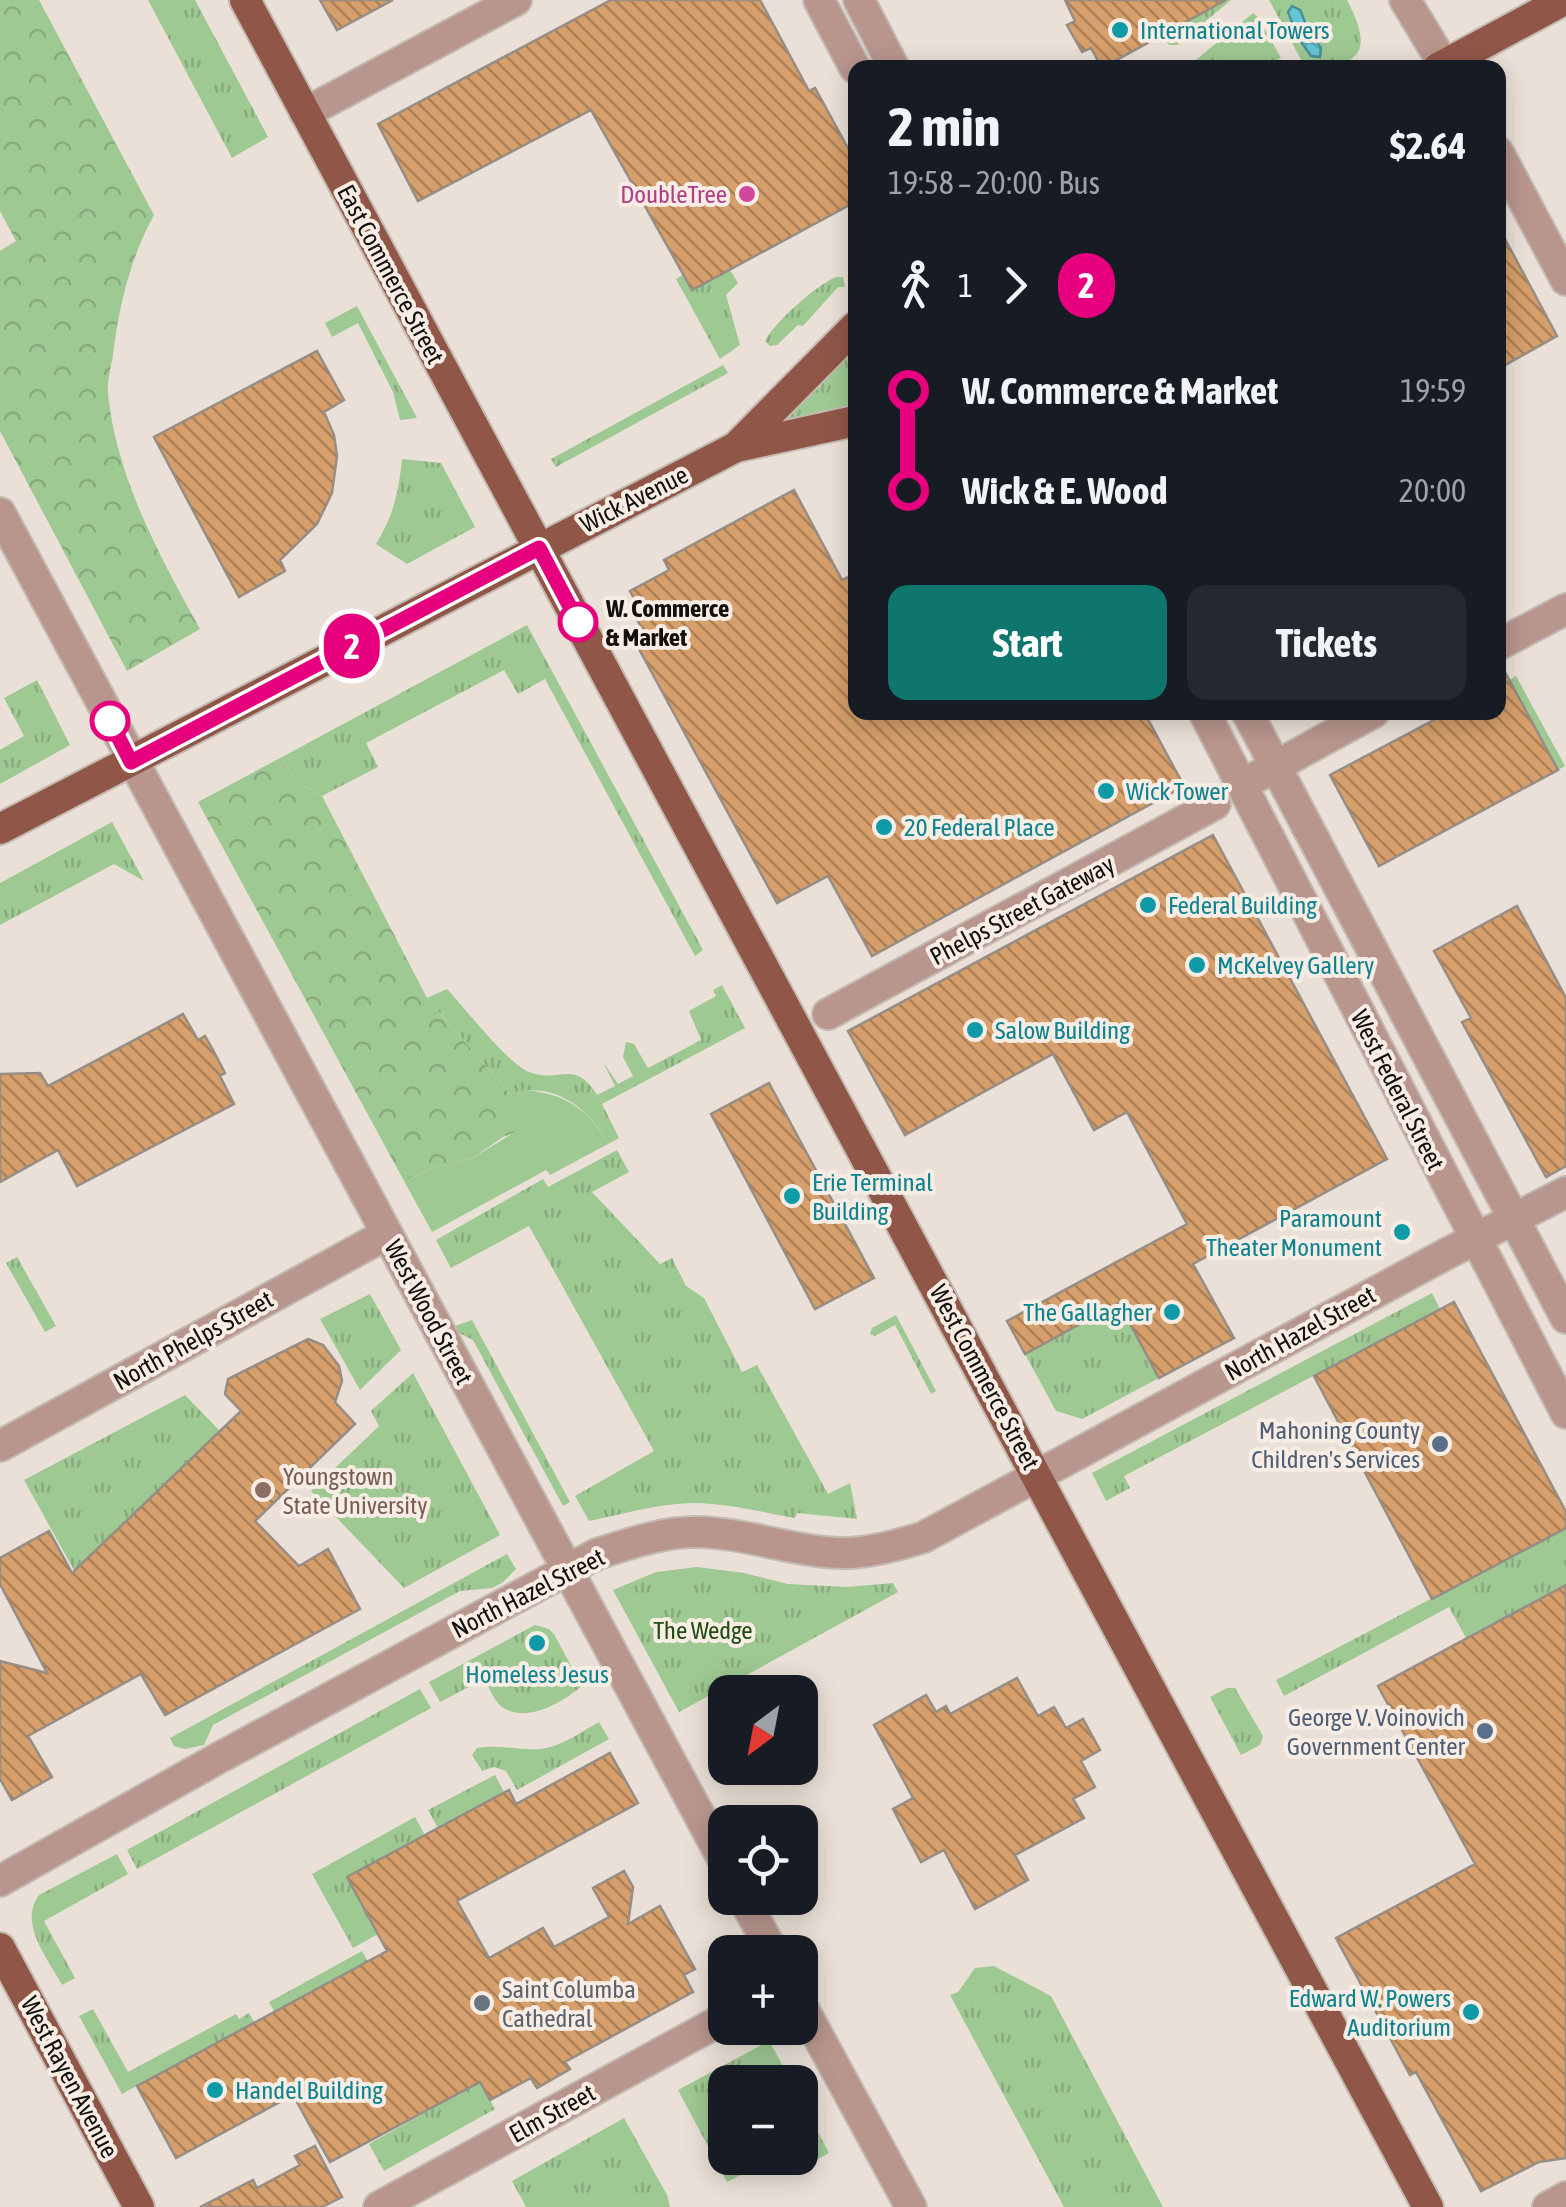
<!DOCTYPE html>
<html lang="en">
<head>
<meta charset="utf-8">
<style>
	body { margin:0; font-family:"Asap Condensed",sans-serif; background:#242831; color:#f1f3f6; height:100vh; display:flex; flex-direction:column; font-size:38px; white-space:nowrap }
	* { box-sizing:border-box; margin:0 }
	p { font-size:32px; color:#9ea1a6 }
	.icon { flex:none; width:55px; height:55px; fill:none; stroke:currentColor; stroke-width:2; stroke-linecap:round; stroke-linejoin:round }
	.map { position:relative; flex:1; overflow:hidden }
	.details { position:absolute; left:848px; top:60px; width:658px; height:660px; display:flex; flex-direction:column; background:#171b24; border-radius:20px; box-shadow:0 5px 25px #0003 }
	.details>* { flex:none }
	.badge { padding:0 20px; border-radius:32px; font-size:35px; line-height:65px }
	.needle { width:65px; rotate:212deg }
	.buttons { position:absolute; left:708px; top:1675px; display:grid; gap:20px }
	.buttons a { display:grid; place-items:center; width:110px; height:110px; border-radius:20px; background:#171b24; box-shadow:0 5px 25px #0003; font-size:50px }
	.map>.badge { position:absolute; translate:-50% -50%; box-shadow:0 0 0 5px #fff }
	.legs { display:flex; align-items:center; gap:15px; height:110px; padding:0 40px; font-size:32px }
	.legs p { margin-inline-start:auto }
	.summary { display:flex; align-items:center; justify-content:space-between; height:170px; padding:0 40px }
	h1 { font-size:55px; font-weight:700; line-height:75px }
	.action { display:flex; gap:20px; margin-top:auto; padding:20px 40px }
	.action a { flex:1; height:115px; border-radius:20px; background:#0f766e; color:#fff; font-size:40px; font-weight:700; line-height:115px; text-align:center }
	.action a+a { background:#242831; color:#f1f3f6 }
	ul { padding:0 40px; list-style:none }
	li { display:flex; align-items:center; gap:35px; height:100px; font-size:38px }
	li i { display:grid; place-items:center; width:15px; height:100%; margin:0 12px; background:currentColor }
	li i::after { content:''; width:25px; height:25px; margin:-12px; border:8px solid; border-radius:50%; background:#171b24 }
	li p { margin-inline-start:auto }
	li:first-child i { background:linear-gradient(#0000 50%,currentColor 0) }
	li:last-child i { background:linear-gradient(currentColor 50%,#0000 0) }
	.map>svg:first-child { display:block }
	.grass { fill:url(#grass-tufts) }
	.forest { fill:url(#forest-crowns) }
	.garden { fill:#9fc993 }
	.water { fill:url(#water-ripples); stroke:#4c8f97; stroke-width:2.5 }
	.building { fill:url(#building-back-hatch); stroke:#968d85; stroke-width:2.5 }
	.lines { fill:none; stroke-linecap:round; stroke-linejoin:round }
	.minor-casing { stroke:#c3bab2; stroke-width:34 }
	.major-casing { stroke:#c3bab2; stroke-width:34 }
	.minor { stroke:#b8968e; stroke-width:30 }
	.major { stroke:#905748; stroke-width:30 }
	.line-1-casing { stroke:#fff; stroke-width:22 }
	.line-1 { stroke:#e6007e; stroke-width:15 }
	.culture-dot { fill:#0f9aa8; stroke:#f7ede4; stroke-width:4 }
	.hotel-dot { fill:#d1479c; stroke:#f7ede4; stroke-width:4 }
	.stop-1-dot { fill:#fff; stroke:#e6007e; stroke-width:5 }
	.service-dot { fill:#5c6f8a; stroke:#f7ede4; stroke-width:4 }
	.education-dot { fill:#8d6e63; stroke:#f7ede4; stroke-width:4 }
	.worship-dot { fill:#6b7280; stroke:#f7ede4; stroke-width:4 }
	.labels { text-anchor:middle; stroke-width:8; stroke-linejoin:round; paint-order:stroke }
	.culture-label { font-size:25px; fill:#0d838f; stroke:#f7ede4; text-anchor:start }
	.hotel-label { font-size:25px; fill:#b23c85; stroke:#f7ede4; text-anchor:end }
	.street-label { font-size:25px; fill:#130f0c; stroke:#f7ede4 }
	.stop-label { font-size:25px; font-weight:bold; fill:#130f0c; stroke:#f7ede4; text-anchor:start }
	.service-label { font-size:25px; fill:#4e5e75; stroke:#f7ede4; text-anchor:end }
	.education-label { font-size:25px; fill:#785e54; stroke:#f7ede4; text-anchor:start }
	.park-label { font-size:25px; fill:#204b11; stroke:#f7ede4 }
	.worship-label { font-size:25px; fill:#5b616d; stroke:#f7ede4; text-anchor:start }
</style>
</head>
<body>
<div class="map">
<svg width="1566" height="2207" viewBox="0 0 1566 2207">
	<defs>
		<pattern id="grass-tufts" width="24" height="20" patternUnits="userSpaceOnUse" patternTransform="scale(2.5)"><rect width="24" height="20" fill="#9fc993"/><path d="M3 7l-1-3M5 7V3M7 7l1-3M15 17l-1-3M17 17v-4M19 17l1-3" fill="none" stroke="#88ab7e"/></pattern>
		<pattern id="forest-crowns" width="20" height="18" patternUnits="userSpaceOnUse" patternTransform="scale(2.5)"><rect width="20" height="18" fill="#9fc993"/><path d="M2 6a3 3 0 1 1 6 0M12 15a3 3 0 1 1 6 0" fill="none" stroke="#88ab7e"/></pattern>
		<pattern id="water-ripples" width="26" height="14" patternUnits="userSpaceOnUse" patternTransform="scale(2.5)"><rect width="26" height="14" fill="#64c6d3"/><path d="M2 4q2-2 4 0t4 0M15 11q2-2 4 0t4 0" fill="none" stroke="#56a9b4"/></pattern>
		<pattern id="building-back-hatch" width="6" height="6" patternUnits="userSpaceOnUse" patternTransform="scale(2.5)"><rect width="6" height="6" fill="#d69f6b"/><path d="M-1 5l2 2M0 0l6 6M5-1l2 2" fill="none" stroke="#ac8056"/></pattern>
	</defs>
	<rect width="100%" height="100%" fill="#eae0d7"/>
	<path class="grass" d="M 148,0 L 195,0 L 268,137 L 232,158 Z
		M 1226,0 L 1231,0 L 1177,45 L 1169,45 L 1162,35 Z
		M 1269,0 L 1347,0 C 1374,51 1362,67 1305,67 Z
		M 1253,13 L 1258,17 L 1281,58 L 1264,67 L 1186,68 Z
		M 730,270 L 738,283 L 726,295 L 740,345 L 720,359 L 676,279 L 683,275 L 692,290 Z
		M 836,277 L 843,277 L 845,287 L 838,287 L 803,326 L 798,325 L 777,345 L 770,346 L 765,341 C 775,322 816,285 836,277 Z
		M 357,306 L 417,418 L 400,420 L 393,392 L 358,323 L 332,337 L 325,323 Z
		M 855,327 L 855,421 L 736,447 Z
		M 723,365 L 728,373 L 556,467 L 551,459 Z
		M 402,459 L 441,463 L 475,527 L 407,564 L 376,544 C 393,517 399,491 402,459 Z
		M 527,625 L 703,950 L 695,956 L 545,679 L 518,694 L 504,670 L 366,743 L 378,767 L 322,796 L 296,782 L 282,757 Z
		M 37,680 L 70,745 L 0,784 L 0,750 L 24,736 L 4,698 Z
		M 112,822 L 144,881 L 114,864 L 0,925 L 0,883 Z
		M 722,985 L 745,1028 L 602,1104 L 619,1138 L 608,1144 C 590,1110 558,1083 516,1092 L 516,1101 L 427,998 L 447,989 C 464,1007 509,1065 529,1072 C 560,1084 574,1058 597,1095 L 615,1086 L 603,1062 L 618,1084 L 633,1076 L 623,1057 L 626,1042 L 634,1044 L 648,1068 L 701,1040 L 689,1011 L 716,996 L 713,990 Z
		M 617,1150 L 629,1172 L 592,1192 L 660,1264 L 672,1258 L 686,1286 L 704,1298 L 742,1372 L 757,1365 L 828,1494 L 850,1483 L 857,1519 L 797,1513 L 795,1518 C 761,1512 727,1503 692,1503 C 657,1504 623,1514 589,1521 L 575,1496 L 654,1451 L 529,1226 L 451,1268 L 436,1240 L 543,1179 L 548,1187 Z
		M 17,1257 L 56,1326 L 45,1332 L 6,1263 Z
		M 1432,1293 L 1440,1309 L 1124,1476 L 1130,1488 L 1106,1501 L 1092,1473 Z
		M 370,1294 L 401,1350 L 360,1390 L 320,1319 Z
		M 1119,1303 L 1159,1378 L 1082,1419 L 1056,1411 L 1025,1354 Z
		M 896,1315 L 936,1391 L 931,1394 L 895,1325 L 875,1336 L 870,1334 L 872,1328 Z
		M 472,1320 L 570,1502 L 563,1506 L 473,1340 L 459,1333 L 455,1326 Z
		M 413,1373 L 500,1535 L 404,1588 L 311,1491 L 379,1426 L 371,1411 Z
		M 185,1395 L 220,1431 L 75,1572 L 24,1480 Z
		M 1566,1528 L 1566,1585 L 1466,1638 L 1449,1607 L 1284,1696 L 1276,1680 Z
		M 507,1554 L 516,1569 L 502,1583 L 492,1588 L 460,1591 L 213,1725 L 204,1745 L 185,1749 L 174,1746 L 170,1738 Z
		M 697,1567 L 744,1573 L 788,1584 L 847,1587 L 893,1583 L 898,1592 L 679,1712 L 613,1590 L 656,1572 Z
		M 535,1625 L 549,1629 L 554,1634 L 582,1686 C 563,1702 525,1725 501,1706 C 493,1699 489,1687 484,1679 L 440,1702 L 429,1682 Z
		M 1227,1688 L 1235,1688 L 1263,1736 L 1260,1745 L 1241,1755 L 1210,1697 Z
		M 420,1689 L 431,1708 L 137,1869 L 127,1850 Z
		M 599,1722 L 609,1739 L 517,1790 L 506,1771 L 494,1767 L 482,1771 L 472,1755 L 477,1748 C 500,1744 519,1751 541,1749 C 562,1746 581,1732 599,1722 Z
		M 495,1775 L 504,1792 L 438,1828 L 428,1810 Z
		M 415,1817 L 425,1835 L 378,1934 L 353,1948 L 312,1874 Z
		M 117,1854 L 128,1874 L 44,1921 L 75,1978 L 62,1985 C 48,1959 18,1923 39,1895 Z
		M 362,1951 L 368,1962 L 275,2013 L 269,2002 Z
		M 994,1966 L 1051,1996 L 1163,2207 L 1064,2207 L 950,1995 L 958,1992 L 975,1968 Z
		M 93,2009 L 128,2072 L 236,2014 L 239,2019 L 249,2013 L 254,2022 L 122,2094 L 79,2016 Z
		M 769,2041 L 792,2082 L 725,2082 L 725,2158 L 773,2158 L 727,2182 L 678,2090 Z
		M 480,2082 L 495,2109 L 384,2171 L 369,2144 Z
		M 800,2098 L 829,2153 L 812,2162 L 800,2143 Z
		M 624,2118 L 667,2195 L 670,2207 L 526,2207 L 512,2181 Z"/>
	<path class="forest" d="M 0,0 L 39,0 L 154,215 C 130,259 119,306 113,355 C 111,367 107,381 108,393 C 116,477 160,557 200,629 L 127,671 L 0,431 L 0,251 L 16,241 L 0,211 Z
		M 282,757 L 296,782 L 322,796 L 427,998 L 516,1101 L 516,1132 L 503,1137 L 473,1158 L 435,1167 L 404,1181 L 198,802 Z"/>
	<path class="garden" d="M 1516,676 L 1565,766 L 1558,770 L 1509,680 Z
		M 525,1090 C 565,1094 588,1108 608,1144 L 550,1175 L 546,1170 L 432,1232 L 404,1181 L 435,1167 L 473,1158 L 515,1132 L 516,1092 Z"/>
	<path class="water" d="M 1292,6 L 1300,10 L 1307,27 L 1321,48 L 1320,57 L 1311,56 L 1297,36 L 1288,12 Z"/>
	<path class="building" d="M 320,0 L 393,0 L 337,30 Z
		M 611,0 L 760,0 L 809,91 L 815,88 L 855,161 L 855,202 L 692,290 L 591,110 L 418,201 L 378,124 Z
		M 1065,0 L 1226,0 L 1102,68 L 1091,48 L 1082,52 L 1067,25 L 1075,21 Z
		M 1498,226 L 1557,336 L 1498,369 Z
		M 317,351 L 344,400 L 324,412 L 334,435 L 337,456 L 332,493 L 317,524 L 280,560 L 285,571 L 239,597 L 154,437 Z
		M 794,490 L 842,580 L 855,574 L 855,712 L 1144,712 L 1184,786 L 872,956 L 828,876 L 777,903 L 633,638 L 644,632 L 631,609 L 638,606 L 630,591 L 669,570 L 664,560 Z
		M 1500,663 L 1558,770 L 1379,866 L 1330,775 L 1449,712 L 1498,712 L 1498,664 Z
		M 1213,835 L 1387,1159 L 1193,1264 L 1234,1338 L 1159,1378 L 1119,1303 L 1025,1354 L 1007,1321 L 1187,1224 L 1127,1112 L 1094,1130 L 1053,1054 L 905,1135 L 848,1031 Z
		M 1517,906 L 1566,998 L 1566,1166 L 1546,1177 L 1462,1022 L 1471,1018 L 1434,951 Z
		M 183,1014 L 198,1040 L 205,1036 L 213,1050 L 225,1073 L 220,1076 L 234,1104 L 77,1186 L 58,1150 L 0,1182 L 0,1074 L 40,1073 L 48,1086 Z
		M 769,1083 L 874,1278 L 815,1309 L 711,1114 Z
		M 1454,1302 L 1566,1512 L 1566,1528 L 1432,1599 L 1314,1376 Z
		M 308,1339 L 323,1345 L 339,1366 L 342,1381 L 335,1402 L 355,1424 L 255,1521 L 299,1566 L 328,1549 L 360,1609 L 165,1715 L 141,1674 L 28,1736 L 52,1777 L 12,1800 L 0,1779 L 0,1661 L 47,1673 L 0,1584 L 0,1558 L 49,1531 L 72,1573 L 241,1411 L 225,1394 L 228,1379 Z
		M 1566,1585 L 1566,2158 L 1539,2162 L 1481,2191 L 1416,2072 L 1410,2075 L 1336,1938 L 1475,1864 L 1378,1686 Z
		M 1017,1678 L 1038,1716 L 1054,1707 L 1066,1728 L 1083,1719 L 1100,1750 L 1081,1761 L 1095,1787 L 1073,1799 L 1084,1818 L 1015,1855 L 1028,1880 L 975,1909 L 944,1850 L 921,1862 L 893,1809 L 913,1798 L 874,1725 L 926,1695 L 936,1712 L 946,1706 L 950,1714 Z
		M 610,1753 L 638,1803 L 457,1901 L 489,1958 L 543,1928 L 554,1947 L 609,1917 L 593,1888 L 624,1871 L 633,1887 L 628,1924 L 660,1906 L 695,1969 L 684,1975 L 693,1992 L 565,2062 L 570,2069 L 537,2088 L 531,2078 L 490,2100 L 480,2082 L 330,2162 L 293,2095 L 176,2158 L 137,2086 L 387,1951 L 347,1877 L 509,1790 L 516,1804 Z
		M 315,2146 L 342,2197 L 322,2207 L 200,2207 L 253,2180 L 257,2188 L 300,2165 L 295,2156 Z"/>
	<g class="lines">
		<defs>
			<path id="minor" d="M 819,0 L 855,68
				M 859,0 L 894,68
				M 1405,0 L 1446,68
				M 305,113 L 516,0
				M 1498,152 L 1566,280
				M 0,513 L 725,1863
				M 1498,645 L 1566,609
				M 1204,712 L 1566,1413
				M 1247,712 L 1566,1318
				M 1258,776 L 1374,712
				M 828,1014 L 1215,804
				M 0,1446 L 387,1234
				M 0,1881 L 215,1760 L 597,1554 C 629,1544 662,1532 695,1532 C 747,1532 797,1554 848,1553 C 874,1552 899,1545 924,1537 L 1448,1253 L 1566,1192
				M 743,1898 L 773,1952
				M 800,2003 L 911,2207
				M 379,2207 L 725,2018
				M 1548,2207 L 1566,2197"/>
			<path id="major" d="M 245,0 L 1428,2207
				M 1438,68 L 1564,0
				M 736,447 L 855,327
				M 0,829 L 736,447 L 855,421
				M 0,1948 L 139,2207"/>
		</defs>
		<use href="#minor" class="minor-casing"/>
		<use href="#major" class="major-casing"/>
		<use href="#minor" class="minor"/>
		<use href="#major" class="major"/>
	</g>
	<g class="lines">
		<defs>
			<path id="line-1" d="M 110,721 L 131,762 L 539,548 L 578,622"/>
		</defs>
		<use href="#line-1" class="line-1-casing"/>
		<use href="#line-1" class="line-1"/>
	</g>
	<g class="culture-dot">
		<circle cx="1120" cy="30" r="10"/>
		<circle cx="1106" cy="791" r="10"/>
		<circle cx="884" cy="827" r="10"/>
		<circle cx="1148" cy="905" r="10"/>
		<circle cx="1197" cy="965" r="10"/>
		<circle cx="975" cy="1030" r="10"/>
		<circle cx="792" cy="1196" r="10"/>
		<circle cx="1402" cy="1232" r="10"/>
		<circle cx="1172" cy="1312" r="10"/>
		<circle cx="537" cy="1643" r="10"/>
		<circle cx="1471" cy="2012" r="10"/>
		<circle cx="215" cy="2090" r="10"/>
	</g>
	<circle class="hotel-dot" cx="747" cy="194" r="10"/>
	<g class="stop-1-dot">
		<circle cx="578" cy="622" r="18"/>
		<circle cx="110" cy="721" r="18"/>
	</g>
	<g class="service-dot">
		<circle cx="1440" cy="1444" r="10"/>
		<circle cx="1485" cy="1731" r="10"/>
	</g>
	<circle class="education-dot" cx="263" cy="1490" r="10"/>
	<circle class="worship-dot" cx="482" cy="2003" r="10"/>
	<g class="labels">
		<g class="culture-label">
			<text x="1140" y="39">International Towers</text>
			<text x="1126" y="800">Wick Tower</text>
			<text x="904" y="836">20 Federal Place</text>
			<text x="1168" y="914">Federal Building</text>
			<text x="1217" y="974">McKelvey Gallery</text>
			<text x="995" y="1039">Salow Building</text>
			<text x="812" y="1191">Erie Terminal<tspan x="812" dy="29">Building</tspan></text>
			<text x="1382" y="1227" text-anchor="end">Paramount<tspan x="1382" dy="29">Theater Monument</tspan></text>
			<text x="1152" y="1321" text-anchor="end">The Gallagher</text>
			<text x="537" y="1683" text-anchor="middle">Homeless Jesus</text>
			<text x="1451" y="2007" text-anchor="end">Edward W. Powers<tspan x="1451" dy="29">Auditorium</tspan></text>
			<text x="235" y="2099">Handel Building</text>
		</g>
		<g class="hotel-label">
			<text x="727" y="203">DoubleTree</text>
		</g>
		<g class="street-label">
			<text transform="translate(391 274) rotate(62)" y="9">East Commerce Street</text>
			<text transform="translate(634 499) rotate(-27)" y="9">Wick Avenue</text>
			<text transform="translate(1022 910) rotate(-28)" y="9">Phelps Street Gateway</text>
			<text transform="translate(1398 1090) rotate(63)" y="9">West Federal Street</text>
			<text transform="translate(429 1312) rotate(62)" y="9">West Wood Street</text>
			<text transform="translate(1300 1333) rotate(-29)" y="9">North Hazel Street</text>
			<text transform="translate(193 1340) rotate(-29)" y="9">North Phelps Street</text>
			<text transform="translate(985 1377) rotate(62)" y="9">West Commerce Street</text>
			<text transform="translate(528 1593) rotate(-27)" y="9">North Hazel Street</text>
			<text transform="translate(70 2077) rotate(62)" y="9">West Rayen Avenue</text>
			<text transform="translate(552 2113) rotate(-29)" y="9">Elm Street</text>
		</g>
		<g class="stop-label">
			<text x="606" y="617">W. Commerce<tspan x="606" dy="29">&amp; Market</tspan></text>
		</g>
		<g class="service-label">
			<text x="1420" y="1439">Mahoning County<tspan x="1420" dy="29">Children's Services</tspan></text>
			<text x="1465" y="1726">George V. Voinovich<tspan x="1465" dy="29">Government Center</tspan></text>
		</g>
		<g class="education-label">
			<text x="283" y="1485">Youngstown<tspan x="283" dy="29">State University</tspan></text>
		</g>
		<g class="park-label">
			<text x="703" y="1639">The Wedge</text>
		</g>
		<g class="worship-label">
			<text x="502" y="1998">Saint Columba<tspan x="502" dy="29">Cathedral</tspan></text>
		</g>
	</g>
</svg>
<div class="buttons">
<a><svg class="needle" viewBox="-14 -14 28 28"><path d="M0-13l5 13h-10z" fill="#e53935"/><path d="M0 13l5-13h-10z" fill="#9ea1a6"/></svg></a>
<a><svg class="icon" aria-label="locate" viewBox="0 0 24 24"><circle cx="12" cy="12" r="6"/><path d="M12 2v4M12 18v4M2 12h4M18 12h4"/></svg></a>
<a>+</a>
<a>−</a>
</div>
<b class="badge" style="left:352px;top:646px;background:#e6007e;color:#fff">2</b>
<section class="details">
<div class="summary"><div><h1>2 min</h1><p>19:58 – 20:00 · Bus</p></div><b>$2.64</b></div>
<div class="legs"><svg class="icon" aria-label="walk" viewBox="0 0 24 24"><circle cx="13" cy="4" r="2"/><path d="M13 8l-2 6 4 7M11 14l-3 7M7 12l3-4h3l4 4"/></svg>1<svg class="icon" aria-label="forward" viewBox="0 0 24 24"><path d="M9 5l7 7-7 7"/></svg><b class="badge" style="background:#e6007e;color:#fff">2</b></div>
<ul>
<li><i style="color:#e6007e"></i><b>W. Commerce &amp; Market</b><p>19:59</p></li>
<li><i style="color:#e6007e"></i><b>Wick &amp; E. Wood</b><p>20:00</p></li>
</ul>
<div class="action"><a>Start</a><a>Tickets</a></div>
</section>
</div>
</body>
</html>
